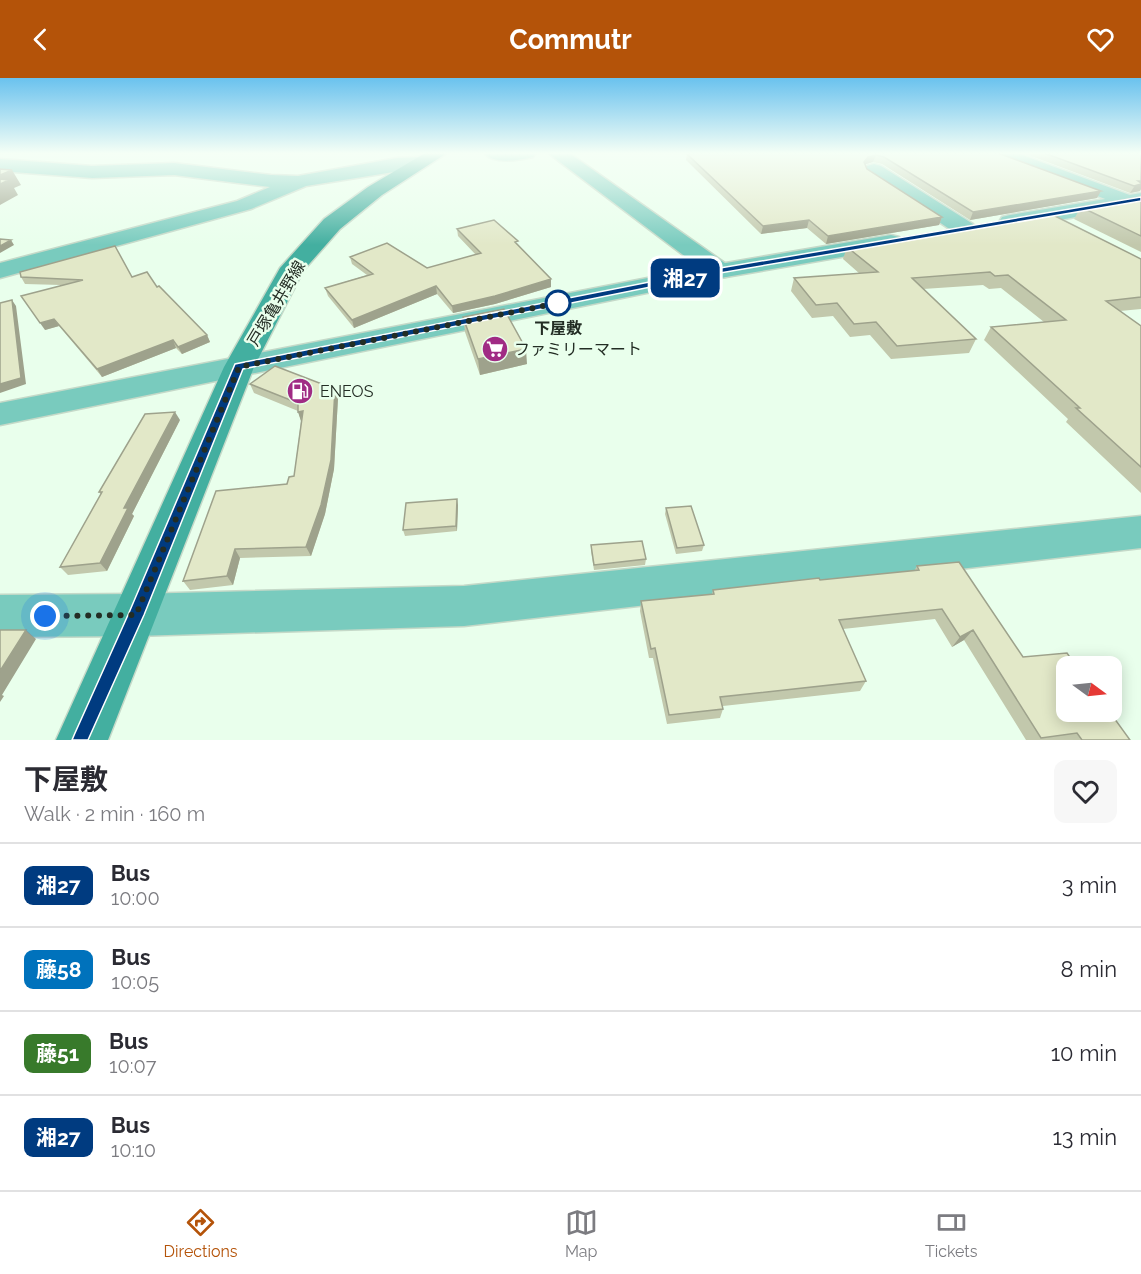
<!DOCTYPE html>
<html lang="en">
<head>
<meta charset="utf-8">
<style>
	body { margin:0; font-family:Raleway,"Noto Sans JP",sans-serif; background:#f7f7f7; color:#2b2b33; height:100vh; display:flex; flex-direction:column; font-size:22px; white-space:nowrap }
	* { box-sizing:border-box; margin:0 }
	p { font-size:20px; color:#7c7c81 }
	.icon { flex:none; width:33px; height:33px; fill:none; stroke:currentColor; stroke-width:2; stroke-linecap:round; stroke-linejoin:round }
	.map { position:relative; height:662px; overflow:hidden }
	.panel { display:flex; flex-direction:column; background:#fff; flex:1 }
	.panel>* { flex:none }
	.badge { padding:0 12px; border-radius:9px; font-size:21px; line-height:39px }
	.needle { width:39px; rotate:105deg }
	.buttons { position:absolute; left:1056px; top:578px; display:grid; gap:12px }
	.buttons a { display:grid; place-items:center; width:66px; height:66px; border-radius:12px; background:#fff; box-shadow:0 3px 15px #0003; font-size:30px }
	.you { position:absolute; width:30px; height:30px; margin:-15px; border:4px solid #fff; border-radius:50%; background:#1a73e8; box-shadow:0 0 0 9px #1a73e833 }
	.map>.badge { position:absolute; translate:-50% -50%; box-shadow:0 0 0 3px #fff }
	.round { display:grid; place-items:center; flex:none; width:63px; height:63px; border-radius:12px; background:#f7f7f7 }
	.overview { display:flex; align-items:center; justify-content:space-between; height:102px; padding:0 24px }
	h1 { font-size:28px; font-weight:700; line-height:45px }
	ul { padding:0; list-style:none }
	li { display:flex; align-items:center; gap:18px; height:84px; padding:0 24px; border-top:2px solid #e1e1e2 }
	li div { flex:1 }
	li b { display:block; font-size:22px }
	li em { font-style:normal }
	li .badge { min-width:66px; font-weight:700; text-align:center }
	header { display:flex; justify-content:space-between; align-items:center; height:78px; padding:0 24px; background:#b45309; color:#fff; font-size:27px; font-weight:700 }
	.menu { display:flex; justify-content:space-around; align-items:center; height:84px; border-top:2px solid #e1e1e2; background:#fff; font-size:16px; color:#7c7c81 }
	.menu a { display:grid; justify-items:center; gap:3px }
	.menu .current { color:#b45309 }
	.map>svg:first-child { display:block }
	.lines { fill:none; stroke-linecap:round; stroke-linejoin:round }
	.minor-casing { stroke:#c5d9c8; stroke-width:3 }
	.tertiary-casing { stroke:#c5d9c8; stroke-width:3 }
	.secondary-casing { stroke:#c5d9c8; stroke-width:3 }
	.minor { fill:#79cbbe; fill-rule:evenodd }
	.tertiary { fill:#79cbbe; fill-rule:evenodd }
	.secondary { fill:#43afa0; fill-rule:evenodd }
	.wall { fill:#c2c8ac }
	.shaded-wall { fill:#9ea28c }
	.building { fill:#e2e8c8; stroke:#9ea28c; stroke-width:1.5 }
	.line { fill:#003b80; stroke:#fff; stroke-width:1.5 }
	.walk { stroke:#232d24; stroke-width:6; stroke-dasharray:0 10.8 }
	.stop-dot { fill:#fff; stroke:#003b80; stroke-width:3 }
	.labels { text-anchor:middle; stroke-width:5; stroke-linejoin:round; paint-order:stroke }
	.street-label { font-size:16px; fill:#232d24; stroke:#e9ffec }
	.stop-label { font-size:16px; font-weight:bold; fill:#232d24; stroke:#e9ffec }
	.poi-label { font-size:16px; fill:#232d24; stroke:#e9ffec; text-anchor:start }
</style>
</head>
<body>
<header><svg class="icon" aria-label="back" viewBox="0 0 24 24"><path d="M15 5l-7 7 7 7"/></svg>Commutr<svg class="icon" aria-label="heart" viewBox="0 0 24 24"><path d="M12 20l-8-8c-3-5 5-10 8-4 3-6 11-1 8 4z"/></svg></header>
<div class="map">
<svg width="1141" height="662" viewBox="0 0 1141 662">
	<rect width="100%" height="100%" fill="#e9ffec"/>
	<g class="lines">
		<defs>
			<path id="minor" d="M 484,75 L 536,75 L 533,79 C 520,82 494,87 484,75 Z
				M 548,75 L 569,75 L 729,188 L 732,193 L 729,198 L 720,200 L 711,198 Z
				M 992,75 L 1017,75 L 1135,119 L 1138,123 L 1135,127 L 1128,129 L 1121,127 L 995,79 Z
				M 418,79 L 425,81 L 427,85 L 425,89 L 306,108 L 251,131 L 0,200 L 0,185 L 237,123 L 270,109 L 174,97 L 92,100 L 0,93 L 0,81 L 92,88 L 174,85 L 271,97 L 298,98 L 397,80 Z
				M 874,86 L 881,88 L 973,146 L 976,151 L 973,156 L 965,158 L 957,156 L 867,96 L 864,92 L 867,88 Z
				M 1141,438 L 1141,470 L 464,548 L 136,558 L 0,559 L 0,517 L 136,516 L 464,508 Z"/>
			<path id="tertiary" d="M 1141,115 L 1141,127 L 1010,151 L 1002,149 L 999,144 L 1002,139 L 1010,137 Z
				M 891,157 L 899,159 L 903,164 L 899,169 L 720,200 L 0,347 L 0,325 L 720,186 Z"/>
			<path id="secondary" d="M 425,75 L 447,75 L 382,117 L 340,151 L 303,193 L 254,289 L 108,662 L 56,662 L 224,289 L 280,190 L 324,141 L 368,109 Z"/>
		</defs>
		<use href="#minor" class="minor-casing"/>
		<use href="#tertiary" class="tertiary-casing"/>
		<use href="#secondary" class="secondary-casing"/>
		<use href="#minor" class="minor"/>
		<use href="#tertiary" class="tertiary"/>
		<use href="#secondary" class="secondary"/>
	</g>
	<path class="wall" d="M 998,75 L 1097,120 L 970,142 L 882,86 L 873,84 L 866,86 L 866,87 L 867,91 L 942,139 L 939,147 L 826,166 L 807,150 L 761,156 L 686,82 L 687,76 Z
		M 1023,75 L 1141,75 L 1141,111 L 1140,113 L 1130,115 Z
		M 1141,119 L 1141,174 L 1074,141 L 1081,129 Z
		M 457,151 L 518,167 L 551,209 L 495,226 L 453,235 L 437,216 L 354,250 L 328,218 L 325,210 L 367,197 L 352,186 L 350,179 L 427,190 L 476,177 L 458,158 Z
		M 847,169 L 1141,181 L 1141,231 L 1120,233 L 1141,248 L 1141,415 L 1066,344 L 1068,341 L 984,262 L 991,249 L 1044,244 L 1001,210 L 989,211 L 983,207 L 923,211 L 976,261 L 969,275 L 891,281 L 870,257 L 850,259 L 833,238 L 812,240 L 791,213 L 794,200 L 860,196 L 843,181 Z
		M 21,199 L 132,199 L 157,209 L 207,257 L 210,264 L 182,276 L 176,270 L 102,299 L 59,248 L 45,252 L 61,207 L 25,206 Z
		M 463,239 L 527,286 L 480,297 L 465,254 Z
		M 250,306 L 335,311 L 338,320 L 334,391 L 325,436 L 311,478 L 240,480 L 233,507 L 190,512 L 183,503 L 294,398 L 301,343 L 298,333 L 254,315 Z
		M 180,342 L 132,436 L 134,438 L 107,493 L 68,497 L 60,489 L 101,417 L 99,414 Z
		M 458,427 L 457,453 L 405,458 L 403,452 Z
		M 666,430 L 704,467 L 702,473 L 676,476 L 665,436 Z
		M 591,467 L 646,481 L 645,487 L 594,492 L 591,473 Z
		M 917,488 L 1023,579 L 1130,662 L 1026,662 L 964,562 L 952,569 L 935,541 L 843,551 L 866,603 L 860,613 L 723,628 L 723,631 L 720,640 L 667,646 L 653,580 L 649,580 L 640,533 L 641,523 L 712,516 L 713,512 L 914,493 Z"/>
	<path class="shaded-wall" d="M 876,77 L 873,84 L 866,86 L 862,91 L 864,84 L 868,79 Z
		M 12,92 L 21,107 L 14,110 L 18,117 L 0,127 L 0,97 Z
		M 1138,103 L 1141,103 L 1141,111 L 1140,113 L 1130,115 Z
		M 1101,113 L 1097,120 L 970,142 L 973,134 Z
		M 942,139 L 939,147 L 826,166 L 828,158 Z
		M 809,142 L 807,150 L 761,156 L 763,148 Z
		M 11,162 L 14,167 L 0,175 L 0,168 Z
		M 551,201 L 551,209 L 495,226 L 453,235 L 452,228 Z
		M 436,208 L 437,216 L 354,250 L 352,242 Z
		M 12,222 L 16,228 L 26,306 L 0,315 L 0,306 Z
		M 54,241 L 59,248 L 45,252 L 40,245 Z
		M 207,257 L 210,264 L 182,276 L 178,269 Z
		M 173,262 L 176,270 L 102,299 L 97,291 Z
		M 526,271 L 527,286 L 480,297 L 478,281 Z
		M 335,311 L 338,320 L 334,391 L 325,436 L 311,478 L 306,469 Z
		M 303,333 L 301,343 L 298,334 Z
		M 175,334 L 180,342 L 132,436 L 134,438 L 107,493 L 100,485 L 124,430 Z
		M 457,421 L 458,427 L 457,453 L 456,448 Z
		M 235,471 L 240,480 L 233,507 L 227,498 Z
		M 26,552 L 36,561 L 2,617 L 4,618 L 0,624 L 0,593 Z
		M 973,552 L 964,562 L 952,569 L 960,559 Z"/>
	<path class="building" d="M 698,75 L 998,75 L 1101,113 L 973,134 L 884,79 L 876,77 L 868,79 L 864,84 L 867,91 L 942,139 L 828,158 L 809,142 L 763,148 L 687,76 Z
		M 1044,75 L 1141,75 L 1141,103 L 1138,103 L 1141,105 L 1141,106 L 1134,108 Z
		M 0,91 L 12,92 L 0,97 Z
		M 0,101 L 9,102 L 0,106 Z
		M 1141,119 L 1141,158 L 1081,129 Z
		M 1049,135 L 1141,181 L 1141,219 L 1106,223 L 1141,248 L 1141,389 L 1076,330 L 1080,330 L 991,249 L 1066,242 L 1008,197 L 995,198 L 990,194 L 912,200 L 976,261 L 897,268 L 876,244 L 854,246 L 837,225 L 816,227 L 794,200 L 878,194 L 847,169 Z
		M 494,142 L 518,163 L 515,164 L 551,201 L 495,218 L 452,228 L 436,208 L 352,242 L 325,210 L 373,196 L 350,179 L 387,165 L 427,190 L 481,175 L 457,151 Z
		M 0,161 L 11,162 L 0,168 Z
		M 115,168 L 132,199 L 147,194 L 157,209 L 159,208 L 207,257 L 178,269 L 173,262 L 97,291 L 54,241 L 40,245 L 21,218 L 83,202 L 21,199 L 20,194 Z
		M 12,222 L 21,300 L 0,306 L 0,225 Z
		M 504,231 L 526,271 L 478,281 L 463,239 Z
		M 275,288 L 335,311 L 331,382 L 321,427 L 306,469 L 235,471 L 227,498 L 183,503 L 216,413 L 287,406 L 289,399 L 294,398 L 303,333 L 298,334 L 298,325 L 250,306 Z
		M 175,334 L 124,430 L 128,430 L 100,485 L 60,489 L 102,414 L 99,414 L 145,336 Z
		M 457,421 L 456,448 L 403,452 L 406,425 Z
		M 691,428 L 704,467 L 677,470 L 666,430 Z
		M 642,463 L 646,481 L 594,487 L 591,467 Z
		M 959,484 L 1023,579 L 1067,575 L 1076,588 L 1066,588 L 1066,633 L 1109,633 L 1130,662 L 1082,662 L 1077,655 L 1041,660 L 973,552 L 960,559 L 942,531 L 839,542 L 866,603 L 720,619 L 723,631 L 669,637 L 655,570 L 651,571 L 641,523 L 714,516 L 713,512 L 819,500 L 820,502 L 919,492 L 917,488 Z
		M 0,552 L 26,552 L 0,593 Z"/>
	<linearGradient id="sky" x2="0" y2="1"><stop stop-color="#6ac2ee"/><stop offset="0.45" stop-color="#f5fff6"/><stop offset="1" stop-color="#f5fff6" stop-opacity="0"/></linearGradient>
	<rect width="1141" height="167" fill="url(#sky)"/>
	<path class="line" d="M 1141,119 L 1141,123 L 720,195 L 243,291 L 144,537 L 88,662 L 72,662 L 75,655 L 128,537 L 235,286 L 720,190 Z"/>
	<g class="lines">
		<path class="walk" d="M 45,538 L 136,537 L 239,289 L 558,225"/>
	</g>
	<defs>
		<symbol id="supermarket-disc" viewBox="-11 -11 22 22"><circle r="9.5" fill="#a02b84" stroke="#e9ffec"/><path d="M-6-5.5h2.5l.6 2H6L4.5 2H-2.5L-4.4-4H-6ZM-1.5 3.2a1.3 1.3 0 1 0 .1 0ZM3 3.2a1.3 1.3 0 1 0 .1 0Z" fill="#fff"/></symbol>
		<symbol id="fuel-disc" viewBox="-11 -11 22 22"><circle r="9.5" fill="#a02b84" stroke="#e9ffec"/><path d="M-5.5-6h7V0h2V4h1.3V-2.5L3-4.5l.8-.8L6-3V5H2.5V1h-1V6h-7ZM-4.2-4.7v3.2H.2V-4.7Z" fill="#fff"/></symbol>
	</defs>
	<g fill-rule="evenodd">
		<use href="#supermarket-disc" x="480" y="256" width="30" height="30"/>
		<use href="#fuel-disc" x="285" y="298" width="30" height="30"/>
	</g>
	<circle class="stop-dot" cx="558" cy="225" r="12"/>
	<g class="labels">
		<g class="street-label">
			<text transform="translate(276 225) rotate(-59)" y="6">戸塚亀井野線</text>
		</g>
		<g class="stop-label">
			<text x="558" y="256">下屋敷</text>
		</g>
		<g class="poi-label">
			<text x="514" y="277">ファミリーマート</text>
			<text x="320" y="319">ENEOS</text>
		</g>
	</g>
</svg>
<div class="buttons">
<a><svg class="needle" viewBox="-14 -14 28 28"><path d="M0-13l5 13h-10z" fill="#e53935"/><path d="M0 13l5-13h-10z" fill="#7c7c81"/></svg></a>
</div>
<div class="you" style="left:45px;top:538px"></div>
<b class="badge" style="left:685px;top:200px;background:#003b80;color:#fff">湘27</b>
</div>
<section class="panel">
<div class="overview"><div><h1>下屋敷</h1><p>Walk · 2 min · 160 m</p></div><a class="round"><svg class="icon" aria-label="heart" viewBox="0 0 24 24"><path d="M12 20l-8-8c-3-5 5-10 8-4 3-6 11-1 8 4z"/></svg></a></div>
<ul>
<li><span class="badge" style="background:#003b80;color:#fff">湘27</span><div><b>Bus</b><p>10:00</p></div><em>3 min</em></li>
<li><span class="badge" style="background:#0072bc;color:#fff">藤58</span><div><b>Bus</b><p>10:05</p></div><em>8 min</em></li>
<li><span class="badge" style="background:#387a2b;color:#fff">藤51</span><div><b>Bus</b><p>10:07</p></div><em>10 min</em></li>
<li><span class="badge" style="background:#003b80;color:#fff">湘27</span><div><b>Bus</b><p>10:10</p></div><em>13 min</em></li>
</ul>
</section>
<nav class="menu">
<a class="current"><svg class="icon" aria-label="directions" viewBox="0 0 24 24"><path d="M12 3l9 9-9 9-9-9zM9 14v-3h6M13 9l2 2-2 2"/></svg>Directions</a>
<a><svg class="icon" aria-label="map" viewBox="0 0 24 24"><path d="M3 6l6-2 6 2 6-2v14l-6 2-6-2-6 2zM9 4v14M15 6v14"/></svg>Map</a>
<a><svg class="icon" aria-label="tickets" viewBox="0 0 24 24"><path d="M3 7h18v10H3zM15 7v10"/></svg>Tickets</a>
</nav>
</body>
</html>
